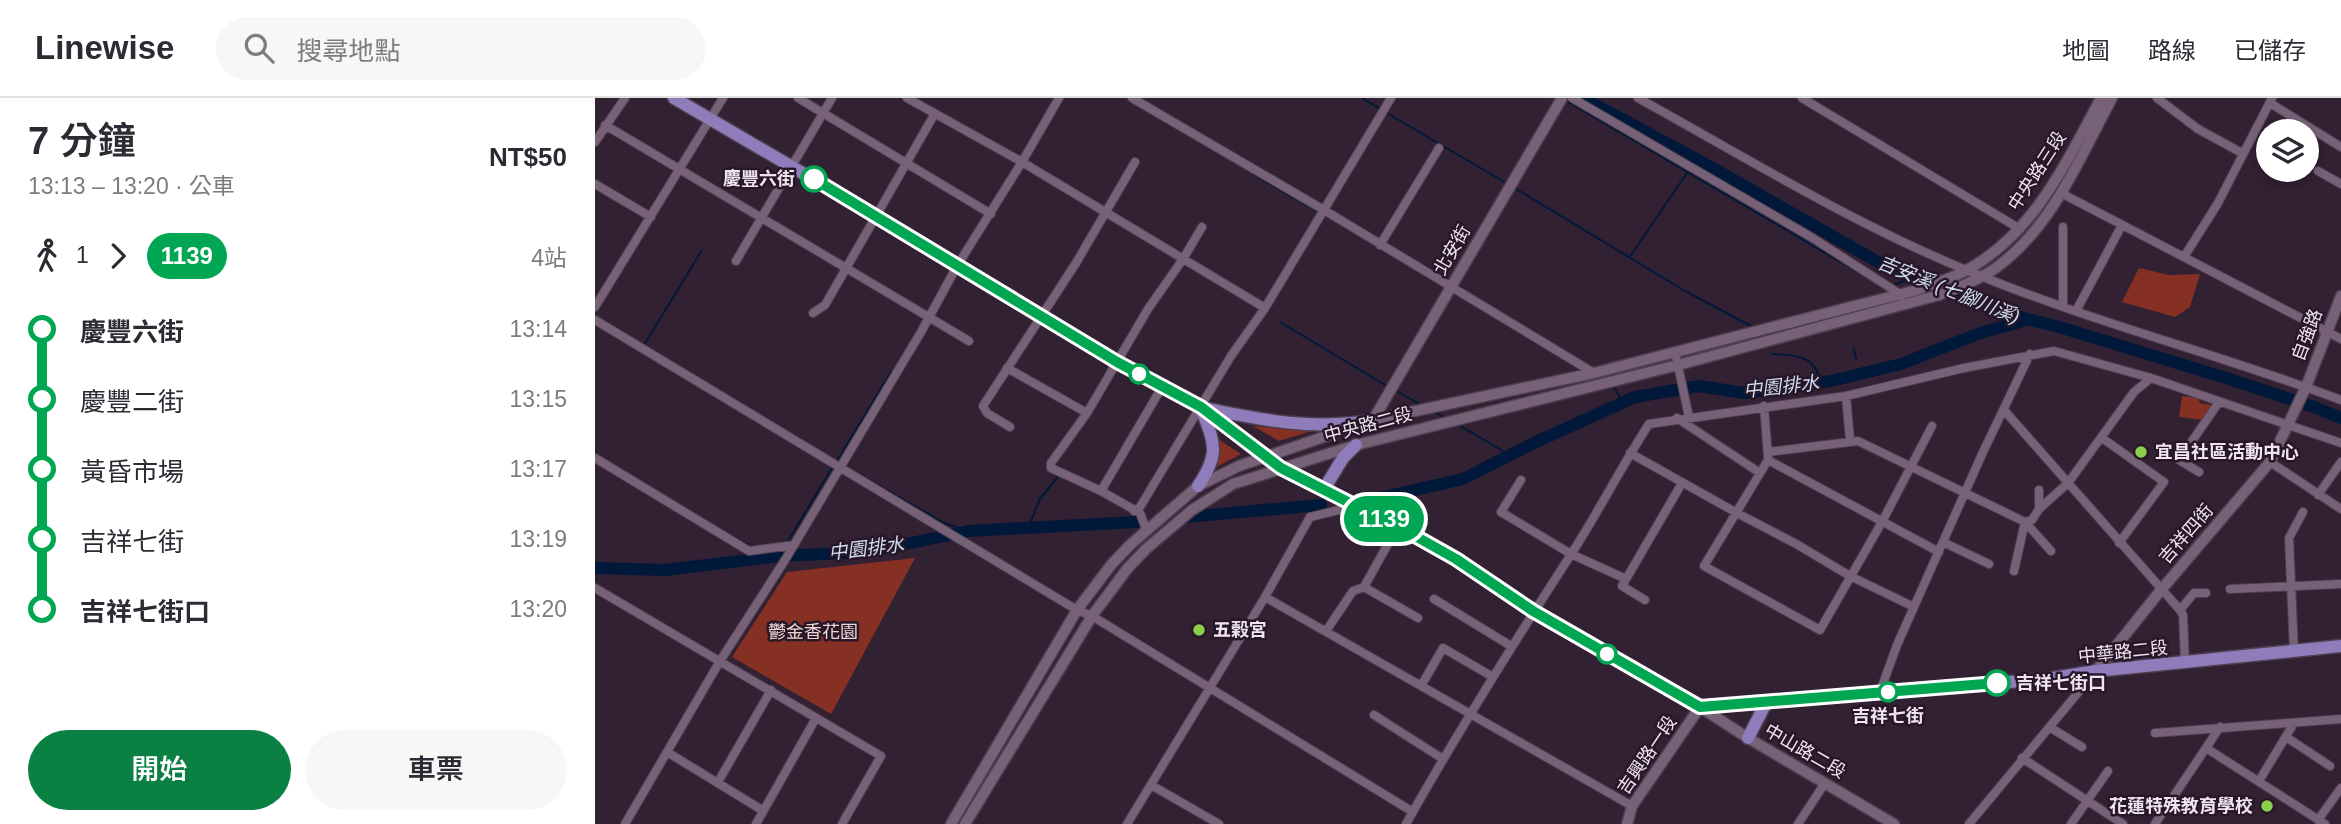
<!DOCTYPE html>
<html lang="zh-TW">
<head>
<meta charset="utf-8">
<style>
	body { margin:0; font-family:Arial,"Noto Sans TC",sans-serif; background:#f7f7f7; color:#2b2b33; height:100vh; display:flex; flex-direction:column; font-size:26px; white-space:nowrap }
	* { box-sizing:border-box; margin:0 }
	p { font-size:23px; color:#7c7c81 }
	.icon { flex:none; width:38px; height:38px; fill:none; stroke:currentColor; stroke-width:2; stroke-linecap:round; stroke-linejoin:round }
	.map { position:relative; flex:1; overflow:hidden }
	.details { display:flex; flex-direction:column; background:#fff; width:595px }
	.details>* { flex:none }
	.badge { padding:0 14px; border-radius:23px; font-size:24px; line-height:46px }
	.fabs { position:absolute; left:1661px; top:21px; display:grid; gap:14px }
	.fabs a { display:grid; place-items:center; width:63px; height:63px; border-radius:50%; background:#fff; box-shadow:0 4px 10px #0003; font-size:35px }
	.map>.badge { position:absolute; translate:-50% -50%; box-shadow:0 0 0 4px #fff }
	.legs { display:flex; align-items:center; gap:10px; height:77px; padding:0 28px; font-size:23px }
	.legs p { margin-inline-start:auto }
	.head { display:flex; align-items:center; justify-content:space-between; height:119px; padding:0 28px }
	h1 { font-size:38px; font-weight:600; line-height:52px }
	.cta { display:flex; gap:14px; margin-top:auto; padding:14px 28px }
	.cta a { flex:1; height:80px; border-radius:42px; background:#0b8043; color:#fff; font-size:28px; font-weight:600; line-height:80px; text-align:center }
	.cta a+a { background:#f7f7f7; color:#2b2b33 }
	ul { padding:0 28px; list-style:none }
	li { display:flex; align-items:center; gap:24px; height:70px; font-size:26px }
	li i { display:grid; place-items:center; width:10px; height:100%; margin:0 9px; background:currentColor }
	li i::after { content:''; width:18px; height:18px; margin:-9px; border:5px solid; border-radius:50%; background:#fff }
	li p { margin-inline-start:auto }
	li:first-child i { background:linear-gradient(#0000 50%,currentColor 0) }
	li:last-child i { background:linear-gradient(currentColor 50%,#0000 0) }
	header { display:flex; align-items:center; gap:42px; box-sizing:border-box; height:98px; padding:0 35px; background:#fff; border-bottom:2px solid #e1e1e2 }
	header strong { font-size:33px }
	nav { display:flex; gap:38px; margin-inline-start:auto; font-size:24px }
	.search { width:490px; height:63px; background:#f7f7f7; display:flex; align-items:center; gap:18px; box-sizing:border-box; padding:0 24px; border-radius:38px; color:#7c7c81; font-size:26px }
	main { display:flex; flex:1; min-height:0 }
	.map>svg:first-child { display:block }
	.green { fill:#853023 }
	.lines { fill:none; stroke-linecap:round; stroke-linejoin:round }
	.stream { stroke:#00183a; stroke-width:2 }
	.river { stroke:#00183a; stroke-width:12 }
	.street-casing { stroke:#4d3e4e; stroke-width:10 }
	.secondary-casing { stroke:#4d3e4e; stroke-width:13 }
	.primary-casing { stroke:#4d3e4e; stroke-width:15 }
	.street { stroke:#766177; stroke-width:8 }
	.secondary { stroke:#766177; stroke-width:10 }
	.primary { stroke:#8f7dbb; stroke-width:12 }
	.line-1-casing { stroke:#fff; stroke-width:16 }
	.line-1 { stroke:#00a651; stroke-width:10 }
	.stop-1-dot { fill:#fff; stroke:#00a651; stroke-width:3.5 }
	.poi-dot { fill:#89cf49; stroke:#281729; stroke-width:2.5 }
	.labels { text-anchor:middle; stroke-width:5; stroke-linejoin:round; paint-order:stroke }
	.street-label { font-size:18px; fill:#f0e4f0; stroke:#281729 }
	.stop-label { font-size:18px; font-weight:bold; fill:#f0e4f0; stroke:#281729; text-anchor:end }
	.poi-label { font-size:18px; font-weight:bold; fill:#f0e4f0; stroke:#281729; text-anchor:start }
	.park-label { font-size:18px; fill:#f0d6d1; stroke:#281729 }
	.water-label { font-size:19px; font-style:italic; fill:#cfddf0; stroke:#281729 }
</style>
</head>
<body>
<header>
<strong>Linewise</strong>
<div class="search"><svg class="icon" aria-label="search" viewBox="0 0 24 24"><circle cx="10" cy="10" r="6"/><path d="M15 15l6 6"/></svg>搜尋地點</div>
<nav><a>地圖</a><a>路線</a><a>已儲存</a></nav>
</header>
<main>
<section class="details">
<div class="head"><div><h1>7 分鐘</h1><p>13:13 – 13:20 · 公車</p></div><b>NT$50</b></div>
<div class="legs"><svg class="icon" aria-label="walk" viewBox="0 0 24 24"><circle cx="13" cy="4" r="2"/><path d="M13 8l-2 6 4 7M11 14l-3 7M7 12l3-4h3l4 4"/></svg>1<svg class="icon" aria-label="forward" viewBox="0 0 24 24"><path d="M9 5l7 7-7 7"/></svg><b class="badge" style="background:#00a651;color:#fff">1139</b><p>4站</p></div>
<ul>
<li><i style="color:#00a651"></i><b>慶豐六街</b><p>13:14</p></li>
<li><i style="color:#00a651"></i><span>慶豐二街</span><p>13:15</p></li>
<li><i style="color:#00a651"></i><span>黃昏市場</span><p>13:17</p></li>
<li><i style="color:#00a651"></i><span>吉祥七街</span><p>13:19</p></li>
<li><i style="color:#00a651"></i><b>吉祥七街口</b><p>13:20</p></li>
</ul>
<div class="cta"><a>開始</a><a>車票</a></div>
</section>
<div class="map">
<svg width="1746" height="726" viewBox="0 0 1746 726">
	<rect width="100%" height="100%" fill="#322033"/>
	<path class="green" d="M 1544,170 L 1574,177 L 1605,176 L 1595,209 L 1580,219 L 1527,204 Z
		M 1587,298 L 1603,300 L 1605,305 L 1616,307 L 1609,322 L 1584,319 Z
		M 658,328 L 717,333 L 684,343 Z
		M 623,341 L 646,356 L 621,369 Z
		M 320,460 L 236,616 L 137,559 L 192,474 Z"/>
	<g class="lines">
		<path class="stream" d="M 767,0 L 787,12
			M 970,2 L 1273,180
			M 792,15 L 911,85
			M 659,77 L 725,115
			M 918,89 L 1090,193 L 1158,229
			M 1036,157 L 1092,75
			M 828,167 L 854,181
			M 862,186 L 871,193
			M 1296,188 L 1320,179
			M 685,224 L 792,288
			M 49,247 L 107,152
			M 1259,251 L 1261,261
			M 1177,256 C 1198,258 1214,255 1224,277 L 1236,283
			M 1016,288 L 1021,292 L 1027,304
			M 118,289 L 227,354
			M 800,292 L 826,307
			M 840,314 L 850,320
			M 862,326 L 908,353 L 911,359
			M 242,363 L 296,274
			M 250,368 L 349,425 L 373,433
			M 118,427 L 155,448 L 163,448
			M 433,430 L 445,401 L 462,380
			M 186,445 L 193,443 L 237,370"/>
		<path class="river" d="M 988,0 L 1116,69 L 1283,164 L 1432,221 L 1461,228 L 1631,280 L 1719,309 L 1746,320
			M 784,400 L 868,381 L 941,344 L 1040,299 L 1104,288 L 1149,295 L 1236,283 L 1306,266 L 1385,235 L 1432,222
			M 590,419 L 726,407
			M 0,470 L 70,472 L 185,458 L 249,455 L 292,450 L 373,433 L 541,424"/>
		<defs>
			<path id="street" d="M 203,0 L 396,116
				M 312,0 L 427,64 L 670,210
				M 537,0 L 729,112 L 999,275
				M 977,0 L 1216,139 L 1305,196 L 1306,199
				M 1043,0 C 1152,60 1260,127 1376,174 C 1496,224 1624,256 1746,302
				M 1207,0 L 1425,131
				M 1562,0 L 1603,31 L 1647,55
				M 1675,5 L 1746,49
				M 10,27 L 374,243
				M 0,44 L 30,0
				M 1723,73 L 1746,86
				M 0,86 L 56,119
				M 1466,95 L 1746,241
				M 1468,129 L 1468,208
				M 785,147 L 844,50
				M 1589,159 L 1623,105 L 1677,0
				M 141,163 L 237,0
				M 0,209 L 128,0
				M 1481,213 L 1527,127
				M 218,215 L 230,207 L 339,17
				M 0,222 L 482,512 L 497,518 L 818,714
				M 1080,254 L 1094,319
				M 412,270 L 492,315
				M 1251,298 L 1255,342
				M 1169,308 L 1173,359
				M 1409,312 L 1585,512 L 1588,517 L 1590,565
				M 1082,320 L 1165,375
				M 415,329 L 392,315 L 388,308 L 481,165 L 540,64
				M 1507,340 L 1569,384 L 1524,445
				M 1173,354 L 1263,343 L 1430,424 L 1456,453
				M 1035,355 L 1142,415 L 1203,447 L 1255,478 L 1319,509
				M 0,360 L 154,453 L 199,447
				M 1173,362 L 1109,468 L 1225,532 L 1287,424 L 1337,328
				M 1173,362 L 1344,454
				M 1675,364 L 1746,411
				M 1604,374 L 1584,362 L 1624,304
				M 926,382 L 906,414 L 976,456 L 1031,481
				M 1444,392 L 1444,411
				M 506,393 L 567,289
				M 1723,397 L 1746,364
				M 539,413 L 545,409 L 636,258 L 670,210 L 796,0
				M 551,431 L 545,415 L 506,393 L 456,370 L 456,365 L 492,315 L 553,211 L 588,161 L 607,129
				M 1348,444 L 1394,466
				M 1419,473 L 1430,424 L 1437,422 L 1444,411 L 1473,385 L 1539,294 L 1556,280
				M 769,489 L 803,428
				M 769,489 L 823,520
				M 0,490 L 286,658 L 247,726
				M 1635,491 L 1746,486
				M 670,499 L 1037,708
				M 839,501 L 916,548
				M 1050,502 L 1027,488 L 1087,385
				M 1585,512 L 1599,495 L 1611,495
				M 731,533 L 758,493 L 769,489
				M 1699,553 L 1694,440 L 1708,414
				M 826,588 L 848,550 L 898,579
				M 1285,594 L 1302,547 L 1388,354 L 1435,256
				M 779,617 L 848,661
				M 1456,630 L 1487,649
				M 1560,635 L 1746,621
				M 1691,639 L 1735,668
				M 1611,650 L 1730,726
				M 72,654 L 167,712
				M 1427,660 L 1528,726
				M 1664,683 L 1699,625
				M 123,684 L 176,592
				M 556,687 L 624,726
				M 1723,722 L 1746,690
				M 30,726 L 125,563 L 190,462 L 326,234 L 362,168 L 427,64 L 464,0
				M 161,726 L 221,620
				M 532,726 L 670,499 L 715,419 L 748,411 L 754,404
				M 811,726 C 862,635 918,546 975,458 C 1003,415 1026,369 1054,326 L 1251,298 L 1369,270 L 1459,253 L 1556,280 L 1746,345
				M 1203,726 L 1230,685
				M 1374,726 L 1501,573
				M 1476,726 L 1513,673
				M 1560,726 L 1625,629"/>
			<path id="secondary" d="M 778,322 L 967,0
				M 1501,573 L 1566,492 L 1675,364 L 1711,289 L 1746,198
				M 356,726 L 482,512 L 516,467 L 535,447 L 603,388 L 644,368 L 778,322 L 999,275 L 1322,192 C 1338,185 1357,181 1372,172 C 1439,135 1471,65 1506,0
				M 370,726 L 497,518 L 532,471 L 551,451 L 597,412 L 638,386 L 761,347 L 1083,267 L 1344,197 C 1364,189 1384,182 1402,169 C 1458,128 1485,59 1517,0
				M 1032,726 L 1037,708 L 1105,609 L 1153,640 L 1299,726"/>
			<path id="primary" d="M 79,0 L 281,118 L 522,264 L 606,309 L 686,370 L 803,428 L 861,461 L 938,513 L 1105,609 L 1452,581 L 1501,573 L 1746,548
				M 609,310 C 666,322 721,333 778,322
				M 603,388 C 626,354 619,345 606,310
				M 729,391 L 748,360 L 761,347
				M 1153,640 L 1171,605"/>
		</defs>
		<use href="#street" class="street-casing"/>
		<use href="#secondary" class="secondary-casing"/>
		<use href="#primary" class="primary-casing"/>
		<use href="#street" class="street"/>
		<use href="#secondary" class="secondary"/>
		<use href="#primary" class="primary"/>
	</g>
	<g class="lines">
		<defs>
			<path id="line-1" d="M 219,81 L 522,264 L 606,309 L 686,370 L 822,439 L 861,461 L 938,513 L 1105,609 L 1402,585"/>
		</defs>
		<use href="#line-1" class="line-1-casing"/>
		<use href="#line-1" class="line-1"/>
	</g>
	<g class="stop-1-dot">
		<circle cx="219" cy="81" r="12"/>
		<circle cx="544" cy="276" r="9"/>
		<circle cx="1012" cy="556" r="9"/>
		<circle cx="1402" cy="585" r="12"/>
		<circle cx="1293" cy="594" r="9"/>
	</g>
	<g class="poi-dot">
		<circle cx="1546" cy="354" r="7"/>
		<circle cx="604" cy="532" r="7"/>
		<circle cx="1672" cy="708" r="7"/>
	</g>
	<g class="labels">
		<g class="street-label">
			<text transform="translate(1442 73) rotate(-57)" y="6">中央路三段</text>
			<text transform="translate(857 152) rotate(-60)" y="6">北安街</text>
			<text transform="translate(1712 237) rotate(-69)" y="6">自強路</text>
			<text transform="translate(773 327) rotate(-15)" y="6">中央路二段</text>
			<text transform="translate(1591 436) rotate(-49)" y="6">吉祥四街</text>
			<text transform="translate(1528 554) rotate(-6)" y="6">中華路二段</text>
			<text transform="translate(1210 653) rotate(30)" y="6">中山路二段</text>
			<text transform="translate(1052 657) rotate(-56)" y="6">吉興路一段</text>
		</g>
		<g class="stop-label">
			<text x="200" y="87">慶豐六街</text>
			<text x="1421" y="591" text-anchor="start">吉祥七街口</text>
			<text x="1293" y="624" text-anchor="middle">吉祥七街</text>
		</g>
		<g class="poi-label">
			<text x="1560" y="360">宜昌社區活動中心</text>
			<text x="618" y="538">五榖宮</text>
			<text x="1658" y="714" text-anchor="end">花蓮特殊教育學校</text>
		</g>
		<g class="park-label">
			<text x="218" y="540">鬱金香花園</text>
		</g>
		<g class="water-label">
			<text transform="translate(1354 191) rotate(22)" y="7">吉安溪 (七腳川溪)</text>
			<text transform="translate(1186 288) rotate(-6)" y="7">中園排水</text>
			<text transform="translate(271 450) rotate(-7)" y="7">中園排水</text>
		</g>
	</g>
</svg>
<div class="fabs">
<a><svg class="icon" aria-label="layers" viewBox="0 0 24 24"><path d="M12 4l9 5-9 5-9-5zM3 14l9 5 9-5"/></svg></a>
</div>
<b class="badge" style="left:789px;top:421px;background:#00a651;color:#fff">1139</b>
</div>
</main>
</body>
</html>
